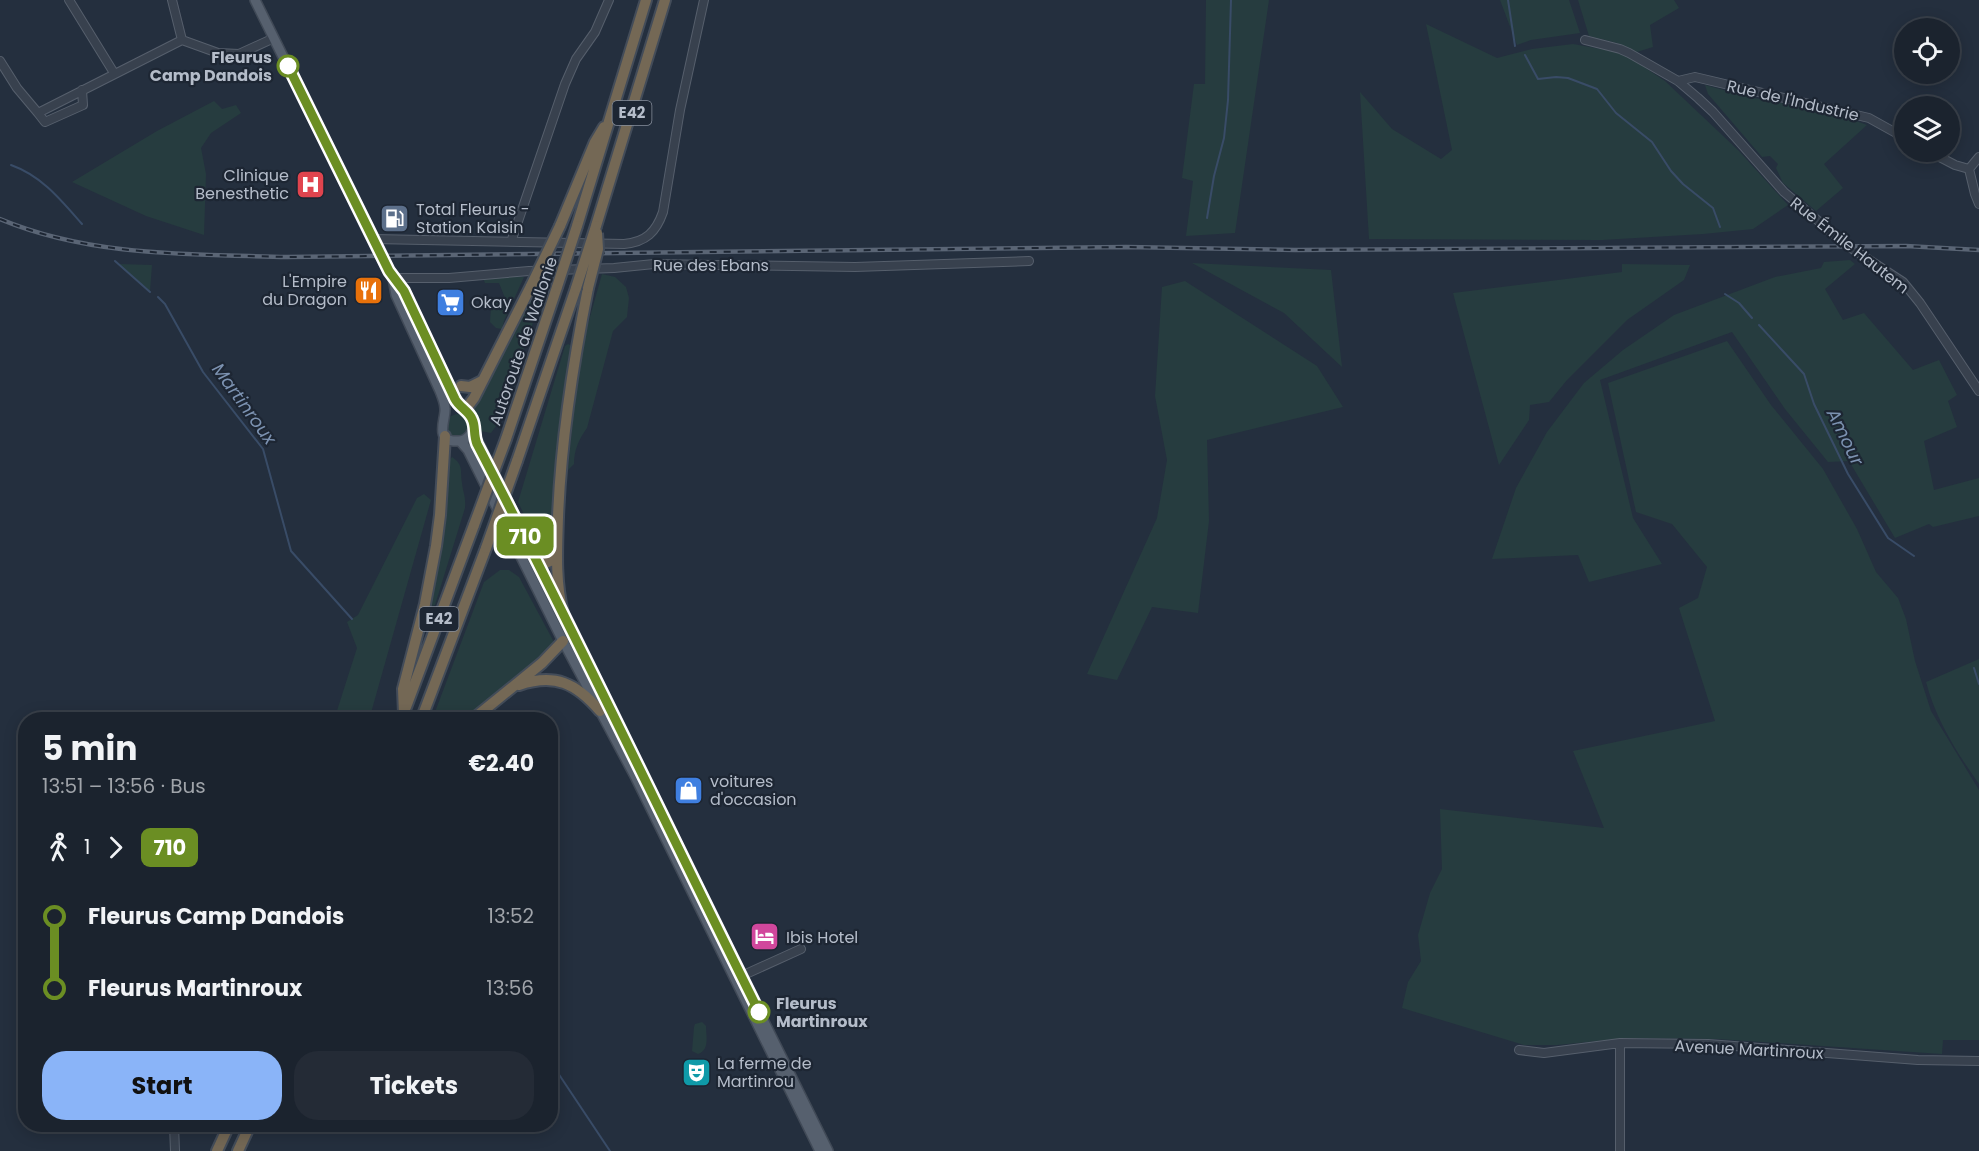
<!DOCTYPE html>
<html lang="en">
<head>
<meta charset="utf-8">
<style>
	body { margin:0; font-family:Poppins,sans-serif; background:#242b36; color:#f1f3f6; height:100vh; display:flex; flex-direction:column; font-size:22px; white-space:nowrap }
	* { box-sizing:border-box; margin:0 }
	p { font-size:20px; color:#a0a4aa }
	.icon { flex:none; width:33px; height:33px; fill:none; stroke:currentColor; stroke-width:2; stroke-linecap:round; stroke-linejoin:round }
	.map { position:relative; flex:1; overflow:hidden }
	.drawer { position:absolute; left:18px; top:712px; width:540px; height:420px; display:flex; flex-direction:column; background:#1b232e; border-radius:24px; box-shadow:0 3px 15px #0003,0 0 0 2px #39404a }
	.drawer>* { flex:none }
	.badge { padding:0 12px; border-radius:9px; font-size:21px; line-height:39px }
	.buttons { position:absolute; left:1894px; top:18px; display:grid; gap:12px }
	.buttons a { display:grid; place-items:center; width:66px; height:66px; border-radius:50%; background:#1b232e; box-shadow:0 3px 15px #0003,0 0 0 2px #39404a; font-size:30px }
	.map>.badge { position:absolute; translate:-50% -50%; box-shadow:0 0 0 3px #fff }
	.legs { display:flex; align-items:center; gap:9px; height:66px; padding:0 24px; font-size:20px }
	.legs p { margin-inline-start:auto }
	.head { display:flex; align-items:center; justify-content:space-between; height:102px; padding:0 24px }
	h1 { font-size:33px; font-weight:700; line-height:45px }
	.action { display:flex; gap:12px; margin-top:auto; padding:12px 24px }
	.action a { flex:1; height:69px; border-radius:24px; background:#8ab4f8; color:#111; font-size:24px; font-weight:700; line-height:69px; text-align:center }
	.action a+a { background:#242b36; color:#f1f3f6 }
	ul { padding:0 24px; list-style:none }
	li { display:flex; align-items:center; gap:21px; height:72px; font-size:22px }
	li i { display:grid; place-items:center; width:9px; height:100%; margin:0 8px; background:currentColor }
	li i::after { content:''; width:15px; height:15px; margin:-8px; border:4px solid; border-radius:50%; background:#1b232e }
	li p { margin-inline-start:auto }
	li:first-child i { background:linear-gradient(#0000 50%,currentColor 0) }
	li:last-child i { background:linear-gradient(currentColor 50%,#0000 0) }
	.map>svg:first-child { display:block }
	.green { fill:#263c3f }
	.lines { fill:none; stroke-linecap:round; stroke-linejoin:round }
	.stream { stroke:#394c67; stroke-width:2 }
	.minor-casing { stroke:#565f6c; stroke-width:10 }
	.major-casing { stroke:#414a57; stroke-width:12 }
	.highway-casing { stroke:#434c59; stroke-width:14 }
	.minor { stroke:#38414e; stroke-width:8 }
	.major { stroke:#56606e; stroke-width:9 }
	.highway { stroke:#746855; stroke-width:10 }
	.rail-casing { stroke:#5a6575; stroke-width:4.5 }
	.rail { stroke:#1d2633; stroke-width:2; stroke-dasharray:7; stroke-linecap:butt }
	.major-bridge-casing { stroke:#414a57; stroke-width:12; stroke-linecap:butt }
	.highway-bridge-casing { stroke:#434c59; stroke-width:14; stroke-linecap:butt }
	.major-bridge { stroke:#56606e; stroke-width:9 }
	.highway-bridge { stroke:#746855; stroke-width:10 }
	.line-1-casing { stroke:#fff; stroke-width:14 }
	.line-1 { stroke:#6b8e23; stroke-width:9 }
	.stop-1-dot { fill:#fff; stroke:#6b8e23; stroke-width:3 }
	.labels { text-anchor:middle; stroke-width:4.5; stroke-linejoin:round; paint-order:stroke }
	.shield { fill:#1d2633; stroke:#878f9c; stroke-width:1.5 }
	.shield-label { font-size:15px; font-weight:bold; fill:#b4bcc9 }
	.stop-label { font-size:16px; font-weight:bold; fill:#b4bcc9; stroke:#1d2633; text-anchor:end }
	.street-label { font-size:16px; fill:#b4bcc9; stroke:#1d2633 }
	.poi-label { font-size:16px; fill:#b4bcc9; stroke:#1d2633; text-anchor:start }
	.water-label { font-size:18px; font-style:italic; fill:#7c92b1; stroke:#1d2633 }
</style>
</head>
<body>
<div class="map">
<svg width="1979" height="1151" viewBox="0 0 1979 1151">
	<rect width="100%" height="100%" fill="#242f3e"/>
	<path class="green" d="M 1206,0 L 1269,0 L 1235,233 L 1186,236 L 1193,181 L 1182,178 L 1194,84 L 1205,84 Z
		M 1500,0 L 1569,0 L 1580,33 L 1531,40 L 1517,45 Z
		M 1578,0 L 1674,0 L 1679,8 L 1650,25 L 1653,47 L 1637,52 L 1617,43 L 1589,36 Z
		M 1426,24 L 1497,58 L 1532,49 L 1573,44 L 1623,53 L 1665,81 L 1739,151 L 1788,205 L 1753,229 L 1703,234 L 1602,240 L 1369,239 L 1360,92 L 1392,129 L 1441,159 L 1452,150 Z
		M 1705,85 L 1749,97 L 1835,113 L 1867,125 L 1824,164 L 1843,188 L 1816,211 L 1783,183 L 1776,168 L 1778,164 L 1770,156 L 1762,157 L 1708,94 Z
		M 214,101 L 222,109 L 236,105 L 241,113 L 211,133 L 201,148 L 206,174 L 204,235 L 146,216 L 72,182 L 157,131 Z
		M 1850,260 L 1855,264 L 1825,289 L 1843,320 L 1864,313 L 1913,370 L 1939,360 L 1957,395 L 1948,401 L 1957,427 L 1924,441 L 1934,490 L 1979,478 L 1979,516 L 1933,527 L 1929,524 L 1895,538 L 1849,461 L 1828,462 L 1785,409 L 1732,332 L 1600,380 L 1633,518 L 1662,564 L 1589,582 L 1578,555 L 1492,559 L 1516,488 L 1547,432 L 1584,383 L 1623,350 L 1674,315 L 1775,277 L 1821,268 L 1824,262 Z
		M 1192,263 L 1331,270 L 1342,367 L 1284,313 Z
		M 119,264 L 152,265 L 150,291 Z
		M 1622,264 L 1690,265 L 1684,280 L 1627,320 L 1567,380 L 1549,402 L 1530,405 L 1529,420 L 1499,465 L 1453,293 L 1622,272 Z
		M 602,274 L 615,277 L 626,287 L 629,298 L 627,317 L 613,331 L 587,428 C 579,439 574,450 574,464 L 568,470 L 575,397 L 584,338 Z
		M 482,276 L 524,277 L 504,321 L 502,329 L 496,328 L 490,322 L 491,306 L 505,298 L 499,283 L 485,283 Z
		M 1185,281 L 1317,366 L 1343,407 L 1207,440 L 1209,521 L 1198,613 L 1152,607 L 1117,680 L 1087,674 L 1157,518 L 1167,460 L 1155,396 L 1162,287 Z
		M 536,287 L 545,289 L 496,426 L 491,433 L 481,431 L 476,414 L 472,409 Z
		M 1727,341 L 1771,405 L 1823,469 L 1857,529 L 1876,572 L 1898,598 L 1906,619 L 1915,661 L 1931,711 L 1979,790 L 1979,1040 L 1943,1040 L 1942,1054 L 1717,1039 L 1628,1038 L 1557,1045 L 1524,1045 L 1402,1008 L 1408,982 L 1421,961 L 1418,935 L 1430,893 L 1442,869 L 1440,809 L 1604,828 L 1573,751 L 1715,721 L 1679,608 L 1698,598 L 1707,567 L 1672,524 L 1636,512 L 1608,383 Z
		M 568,344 L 574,347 L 553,537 L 551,542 C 544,542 540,542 535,537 L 518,502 L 565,346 Z
		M446 426a12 12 0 1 1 24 0a12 12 0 1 1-24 0Z
		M 452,457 C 464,465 460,471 462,483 C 463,493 466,496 465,508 L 435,605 L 432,606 L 430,605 L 430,598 L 448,462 Z
		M 424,494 L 431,500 L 369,720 L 334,720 L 357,648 L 347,622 L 358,615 L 417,498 Z
		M 500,570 L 509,570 L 519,577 L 555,644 L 467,720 L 432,720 L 484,582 Z
		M 1979,659 L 1979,784 C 1957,753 1936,720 1926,682 Z
		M 702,1022 L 706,1026 C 706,1036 710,1050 698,1054 L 692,1051 L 694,1027 L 695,1024 Z"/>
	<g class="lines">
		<path class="stream" d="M 1508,0 L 1515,46
			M 1525,55 L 1538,79 L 1556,77 L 1568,78 L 1597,89 L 1616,113 L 1652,142 L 1671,171 L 1683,184 L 1713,208 L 1720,227
			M 11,165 C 42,176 61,200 82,224
			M 1207,218 L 1214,176 L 1224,138 L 1228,100 L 1231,0
			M 115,261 L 150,292
			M 1725,294 L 1739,303 L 1752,318
			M 158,297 L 165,304 L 203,372 L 263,449 L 291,551 L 352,619
			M 1759,325 L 1804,374 L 1814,404 L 1848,474 L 1888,538 L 1914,556
			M 1974,668 L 1979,684
			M 550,1061 L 610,1151"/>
		<defs>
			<path id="minor" d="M 69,0 L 114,73
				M 172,0 L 182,40
				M 1585,40 L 1620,49 L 1629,53 L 1678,81 L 1698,98 L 1713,112 L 1784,192 L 1848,246 L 1903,282 L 1920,303 L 1979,391
				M 0,61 L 17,88 L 38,113 L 182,40 L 218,53 L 239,54 L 274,38
				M 1678,81 L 1695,77 L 1869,118 L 1905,138
				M 38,113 L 45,122 L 83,105 L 82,90
				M 1930,152 L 1955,165 L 1969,169
				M 1979,157 L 1969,169 L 1975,194 L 1979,204
				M 374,239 L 624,244 C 646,242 656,232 663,212 L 680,110 L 704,0
				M 511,242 L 565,84 L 576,59 L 595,32 L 609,0
				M 393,278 L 449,278 L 529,271 L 614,268 L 654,264 L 855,267 L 1029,261
				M 737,978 L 801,949
				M 1519,1050 L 1544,1053 L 1620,1043 L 1708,1044 L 1918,1060 L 1979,1061
				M 174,1125 L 175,1151
				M 1620,1151 L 1620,1043"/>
			<path id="major" d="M 255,0 L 377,247
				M 389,271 L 393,278 L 404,291 L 458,405 C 466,413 481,422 470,435 C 467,439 463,441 458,441 C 433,442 446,419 445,409 C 445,403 442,396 440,391 L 396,295 L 393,278
				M 473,432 L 549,584 L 608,707 L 828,1151
				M 460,441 L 468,450 L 563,641 L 636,778 L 820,1151"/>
			<path id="highway" d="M 560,226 L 595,142 L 604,127
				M 577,226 L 646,0
				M 596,226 L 665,0
				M 461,386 L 470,387 L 482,381
				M 465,410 L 474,398 L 531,286
				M 506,439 L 557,287
				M 517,461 L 576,288
				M 540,565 L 550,561 L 556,551
				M 563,613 C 555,581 557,549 558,517 C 561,440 573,363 588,288
				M 519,685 C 555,673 576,683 600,711
				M 406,707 L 474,525
				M 404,714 L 403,689 L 425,604 L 436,546 L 440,515 L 445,436
				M 421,720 L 486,548
				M 472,720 L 542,663 L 563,641
				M 217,1151 L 229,1125
				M 238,1151 L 250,1125"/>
		</defs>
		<use href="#minor" class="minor-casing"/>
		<use href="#major" class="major-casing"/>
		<use href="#highway" class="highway-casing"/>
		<use href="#minor" class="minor"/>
		<use href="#major" class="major"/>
		<use href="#highway" class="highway"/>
		<defs>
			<path id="rail" d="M 0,219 C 91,257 190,254 287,257 L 1126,247 L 1295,250 L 1906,246 L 1979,250"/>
		</defs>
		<use href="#rail" class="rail-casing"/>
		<use href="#rail" class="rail"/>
		<defs>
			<path id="major-bridge" d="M 377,247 L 389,271"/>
			<path id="highway-bridge" d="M 531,286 L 560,226
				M 557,287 L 577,226
				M 576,288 L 596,226
				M 588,288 L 598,249 L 597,233
				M 474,525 L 506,439
				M 486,548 L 517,461"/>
		</defs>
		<use href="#major-bridge" class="major-bridge-casing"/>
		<use href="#highway-bridge" class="highway-bridge-casing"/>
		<use href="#major-bridge" class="major-bridge"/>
		<use href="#highway-bridge" class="highway-bridge"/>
	</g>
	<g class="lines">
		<defs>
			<path id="line-1" d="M 288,66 L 389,271 L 404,291 L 455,399 C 459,407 469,411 472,419 C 476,427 473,434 477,444 C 575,632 665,823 759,1012"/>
		</defs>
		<use href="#line-1" class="line-1-casing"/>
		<use href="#line-1" class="line-1"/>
	</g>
	<defs>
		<symbol id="hospital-square" viewBox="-11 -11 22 22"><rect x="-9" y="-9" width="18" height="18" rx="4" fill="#e0444e" stroke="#1d2633"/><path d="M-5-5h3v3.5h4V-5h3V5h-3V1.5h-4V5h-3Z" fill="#fff"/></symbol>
		<symbol id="fuel-square" viewBox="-11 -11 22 22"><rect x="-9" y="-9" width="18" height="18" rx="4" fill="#5c6f8a" stroke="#1d2633"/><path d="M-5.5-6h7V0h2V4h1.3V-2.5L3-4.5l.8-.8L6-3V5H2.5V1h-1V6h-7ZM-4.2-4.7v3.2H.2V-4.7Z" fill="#fff"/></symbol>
		<symbol id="restaurant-square" viewBox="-11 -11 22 22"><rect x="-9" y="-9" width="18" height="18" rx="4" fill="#e8710a" stroke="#1d2633"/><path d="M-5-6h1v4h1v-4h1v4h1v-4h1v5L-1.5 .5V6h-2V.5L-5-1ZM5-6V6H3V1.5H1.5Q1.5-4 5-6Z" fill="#fff"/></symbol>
		<symbol id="supermarket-square" viewBox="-11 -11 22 22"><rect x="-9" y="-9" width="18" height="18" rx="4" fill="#3f7fe0" stroke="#1d2633"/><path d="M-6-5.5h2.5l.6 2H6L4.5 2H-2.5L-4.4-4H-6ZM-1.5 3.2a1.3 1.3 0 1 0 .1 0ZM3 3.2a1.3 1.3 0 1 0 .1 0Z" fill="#fff"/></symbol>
		<symbol id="shop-square" viewBox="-11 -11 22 22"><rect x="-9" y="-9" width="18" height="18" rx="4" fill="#3f7fe0" stroke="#1d2633"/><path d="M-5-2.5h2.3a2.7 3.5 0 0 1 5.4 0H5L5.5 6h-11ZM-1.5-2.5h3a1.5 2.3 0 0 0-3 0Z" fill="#fff"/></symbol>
		<symbol id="hotel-square" viewBox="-11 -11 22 22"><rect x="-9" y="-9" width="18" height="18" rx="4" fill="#d1479c" stroke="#1d2633"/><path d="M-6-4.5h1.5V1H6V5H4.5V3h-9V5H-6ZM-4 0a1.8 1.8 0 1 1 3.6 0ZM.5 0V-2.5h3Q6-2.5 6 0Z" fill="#fff"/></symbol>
		<symbol id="theatre-square" viewBox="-11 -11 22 22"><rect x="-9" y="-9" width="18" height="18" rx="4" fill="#0f9aa8" stroke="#1d2633"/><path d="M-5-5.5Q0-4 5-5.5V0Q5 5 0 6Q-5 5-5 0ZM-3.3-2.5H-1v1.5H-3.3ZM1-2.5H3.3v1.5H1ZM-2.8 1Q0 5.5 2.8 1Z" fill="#fff"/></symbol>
	</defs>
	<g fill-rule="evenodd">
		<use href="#hospital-square" x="294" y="168" width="33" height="33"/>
		<use href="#fuel-square" x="378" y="202" width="33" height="33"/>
		<use href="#restaurant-square" x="352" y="274" width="33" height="33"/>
		<use href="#supermarket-square" x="434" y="286" width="33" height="33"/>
		<use href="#shop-square" x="672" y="774" width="33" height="33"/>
		<use href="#hotel-square" x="748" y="920" width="33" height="33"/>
		<use href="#theatre-square" x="680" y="1056" width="33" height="33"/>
	</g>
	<g class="stop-1-dot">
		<circle cx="288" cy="66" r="10"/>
		<circle cx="759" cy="1012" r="10"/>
	</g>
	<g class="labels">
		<g class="shield">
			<rect x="612.5" y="101" width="39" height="24" rx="4.5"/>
			<rect x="419.5" y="607" width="39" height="24" rx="4.5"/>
		</g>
		<g class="shield-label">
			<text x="632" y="118">E42</text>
			<text x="439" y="624">E42</text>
		</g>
		<g class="stop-label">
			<text x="272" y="63">Fleurus<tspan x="272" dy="18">Camp Dandois</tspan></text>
			<text x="776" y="1009" text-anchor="start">Fleurus<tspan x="776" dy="18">Martinroux</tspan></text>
		</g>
		<g class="street-label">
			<text transform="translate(1793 100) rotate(13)" y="6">Rue de l'Industrie</text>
			<text transform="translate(1850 245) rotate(38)" y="6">Rue Émile Hautem</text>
			<text x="711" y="271">Rue des Ebans</text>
			<text transform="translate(523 341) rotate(-71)" y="6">Autoroute de Wallonie</text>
			<text transform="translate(1749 1049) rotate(3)" y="6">Avenue Martinroux</text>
		</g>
		<g class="poi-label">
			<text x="289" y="181" text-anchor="end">Clinique<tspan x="289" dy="18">Benesthetic</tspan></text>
			<text x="416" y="215">Total Fleurus -<tspan x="416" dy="18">Station Kaisin</tspan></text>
			<text x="347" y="287" text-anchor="end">L'Empire<tspan x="347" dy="18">du Dragon</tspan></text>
			<text x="471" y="308">Okay</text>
			<text x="710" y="787">voitures<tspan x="710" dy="18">d'occasion</tspan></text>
			<text x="786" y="943">Ibis Hotel</text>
			<text x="717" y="1069">La ferme de<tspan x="717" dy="18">Martinrou</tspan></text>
		</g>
		<g class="water-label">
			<text transform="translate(244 404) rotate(54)" y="6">Martinroux</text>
			<text transform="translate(1845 437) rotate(64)" y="6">Amour</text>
		</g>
	</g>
</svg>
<div class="buttons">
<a><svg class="icon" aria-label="locate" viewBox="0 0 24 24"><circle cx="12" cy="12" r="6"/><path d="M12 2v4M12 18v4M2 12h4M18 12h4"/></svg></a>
<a><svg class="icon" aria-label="layers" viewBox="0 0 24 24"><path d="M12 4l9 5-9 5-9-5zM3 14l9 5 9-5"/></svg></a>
</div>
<b class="badge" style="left:525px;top:536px;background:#6b8e23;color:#fff">710</b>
<section class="drawer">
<div class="head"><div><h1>5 min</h1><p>13:51 – 13:56 · Bus</p></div><b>€2.40</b></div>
<div class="legs"><svg class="icon" aria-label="walk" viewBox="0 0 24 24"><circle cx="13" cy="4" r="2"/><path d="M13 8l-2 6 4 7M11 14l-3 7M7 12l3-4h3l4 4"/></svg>1<svg class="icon" aria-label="forward" viewBox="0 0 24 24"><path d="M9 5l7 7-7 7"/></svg><b class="badge" style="background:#6b8e23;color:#fff">710</b></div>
<ul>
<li><i style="color:#6b8e23"></i><b>Fleurus Camp Dandois</b><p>13:52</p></li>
<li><i style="color:#6b8e23"></i><b>Fleurus Martinroux</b><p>13:56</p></li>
</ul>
<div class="action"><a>Start</a><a>Tickets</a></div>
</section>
</div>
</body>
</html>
